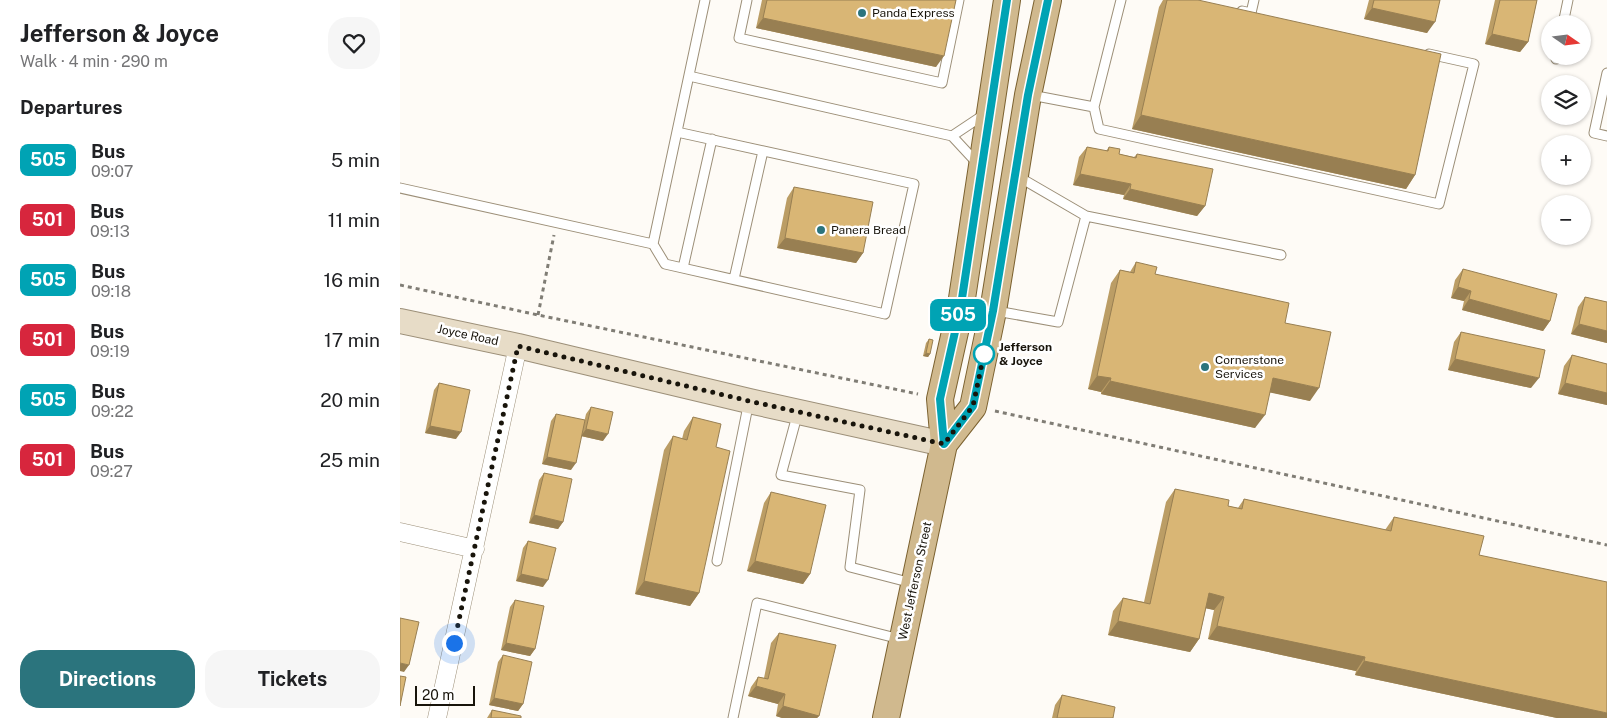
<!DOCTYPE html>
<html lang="en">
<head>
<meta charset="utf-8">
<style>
	body { margin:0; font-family:"Public Sans",sans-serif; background:#f6f6f6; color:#202124; height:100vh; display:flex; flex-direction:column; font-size:19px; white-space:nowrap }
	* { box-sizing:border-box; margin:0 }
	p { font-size:16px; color:#757577 }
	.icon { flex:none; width:28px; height:28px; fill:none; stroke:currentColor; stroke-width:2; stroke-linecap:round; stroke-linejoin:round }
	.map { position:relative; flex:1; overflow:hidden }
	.sheet { display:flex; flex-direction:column; background:#fff; width:400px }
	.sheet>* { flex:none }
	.badge { padding:0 10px; border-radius:8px; font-size:18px; line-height:32px }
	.needle { width:32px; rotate:104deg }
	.tools { position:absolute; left:1141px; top:15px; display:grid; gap:10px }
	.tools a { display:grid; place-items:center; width:50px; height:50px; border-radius:50%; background:#fff; box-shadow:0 1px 4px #0004; font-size:25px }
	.scale { position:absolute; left:15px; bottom:12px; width:60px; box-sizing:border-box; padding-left:5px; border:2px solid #18140b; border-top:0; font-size:14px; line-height:18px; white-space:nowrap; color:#18140b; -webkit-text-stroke:4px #fff; paint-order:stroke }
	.you { position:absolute; width:25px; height:25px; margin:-12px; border:4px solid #fff; border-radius:50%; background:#1a73e8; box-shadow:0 0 0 8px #1a73e833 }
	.map>.badge { position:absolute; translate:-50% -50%; box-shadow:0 0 0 2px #fff }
	h2 { padding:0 20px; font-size:19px; line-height:45px }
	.round { display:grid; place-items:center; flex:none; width:52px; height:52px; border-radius:20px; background:#f6f6f6 }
	.head { display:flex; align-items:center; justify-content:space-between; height:85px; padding:0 20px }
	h1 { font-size:24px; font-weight:700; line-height:38px }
	.cta { display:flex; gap:10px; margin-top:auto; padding:10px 20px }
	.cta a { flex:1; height:58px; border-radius:20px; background:#2b747d; color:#fff; font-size:20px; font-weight:700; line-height:58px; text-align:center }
	.cta a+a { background:#f6f6f6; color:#202124 }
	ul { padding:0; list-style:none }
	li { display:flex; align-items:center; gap:15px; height:60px; padding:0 20px }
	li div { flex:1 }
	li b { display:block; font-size:19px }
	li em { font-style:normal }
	li .badge { min-width:55px; font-weight:700; text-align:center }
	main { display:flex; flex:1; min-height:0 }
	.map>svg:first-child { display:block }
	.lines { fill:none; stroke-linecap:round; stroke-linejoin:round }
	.lane-casing { stroke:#9c8f78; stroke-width:11 }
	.street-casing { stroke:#9c8f78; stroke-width:19 }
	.secondary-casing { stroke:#9c8f78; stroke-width:26 }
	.primary-casing { stroke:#7b612f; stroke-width:28 }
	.path { stroke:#807d75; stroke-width:3; stroke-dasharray:4 4; stroke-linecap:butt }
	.lane { stroke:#fff; stroke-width:9 }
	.street { stroke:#fff; stroke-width:18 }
	.secondary { stroke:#e7dcc7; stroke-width:24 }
	.primary { stroke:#d0b98e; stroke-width:26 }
	.wall { fill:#bb9d65 }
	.shaded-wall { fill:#987f52 }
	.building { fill:#d9b675; stroke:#987f52 }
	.line-casing { stroke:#fff; stroke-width:11 }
	.line { stroke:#00a3b4; stroke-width:8 }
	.walk { stroke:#18140b; stroke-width:5; stroke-dasharray:0 9 }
	.poi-dot { fill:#2b747d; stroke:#fff; stroke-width:2 }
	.stop-dot { fill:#fff; stroke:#00a3b4; stroke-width:2.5 }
	.labels { text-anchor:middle; stroke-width:5; stroke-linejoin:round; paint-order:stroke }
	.poi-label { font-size:12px; fill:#18140b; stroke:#fff; text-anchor:start }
	.street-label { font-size:12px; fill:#18140b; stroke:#fff }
	.stop-label { font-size:12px; font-weight:bold; fill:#18140b; stroke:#fff; text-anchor:start }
</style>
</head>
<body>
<main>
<section class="sheet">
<div class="head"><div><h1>Jefferson &amp; Joyce</h1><p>Walk · 4 min · 290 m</p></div><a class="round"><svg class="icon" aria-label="heart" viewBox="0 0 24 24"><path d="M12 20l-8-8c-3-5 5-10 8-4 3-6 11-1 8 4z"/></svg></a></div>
<h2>Departures</h2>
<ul>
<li><span class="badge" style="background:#00a3b4;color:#fff">505</span><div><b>Bus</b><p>09:07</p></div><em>5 min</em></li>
<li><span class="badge" style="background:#d7263d;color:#fff">501</span><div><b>Bus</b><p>09:13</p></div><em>11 min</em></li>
<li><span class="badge" style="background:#00a3b4;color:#fff">505</span><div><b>Bus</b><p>09:18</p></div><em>16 min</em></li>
<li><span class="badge" style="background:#d7263d;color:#fff">501</span><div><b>Bus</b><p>09:19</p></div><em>17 min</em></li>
<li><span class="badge" style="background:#00a3b4;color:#fff">505</span><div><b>Bus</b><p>09:22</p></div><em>20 min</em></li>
<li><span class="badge" style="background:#d7263d;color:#fff">501</span><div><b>Bus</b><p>09:27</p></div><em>25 min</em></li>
</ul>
<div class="cta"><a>Directions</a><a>Tickets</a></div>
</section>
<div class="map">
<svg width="1207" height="718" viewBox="0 0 1207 718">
	<rect width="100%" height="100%" fill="#fefbf6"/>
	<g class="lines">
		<defs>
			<path id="lane" d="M 347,0 L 339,38 L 542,83 L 559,0
				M 842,11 L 851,13 L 854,0
				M 1163,24 L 1168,0
				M 1156,59 L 1156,56
				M 1207,73 L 1194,133 L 1207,136
				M 289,76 L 552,136
				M 631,95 L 694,107 L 721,0
				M 694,107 L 699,129 L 1039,204 L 1074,64 L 1029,54
				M 577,163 L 552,136 L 585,114
				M 0,188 L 253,244 L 305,0
				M 686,216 L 881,255
				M 253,244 L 265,264 L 485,314 L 514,184 L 277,132
				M 283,268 L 312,139
				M 334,279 L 363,151
				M 596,311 L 658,322 L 686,216 L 617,176
				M 398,412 L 381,475 L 460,490 L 450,567 L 512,583
				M 317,561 L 349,401
				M 333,718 L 357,603 L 500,639"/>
			<path id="street" d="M 0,532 L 75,549
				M 37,718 L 118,346"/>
			<path id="secondary" d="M 0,321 L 118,346 L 349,401 L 544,444"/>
			<path id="primary" d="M 544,444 L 573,407 L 593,311 L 628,95 L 648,0
				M 486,718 L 544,444 L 540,399 L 561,305 L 607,0"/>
		</defs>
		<use href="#lane" class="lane-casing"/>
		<use href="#street" class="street-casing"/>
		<use href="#secondary" class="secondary-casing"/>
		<use href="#primary" class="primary-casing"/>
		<path class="path" d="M 0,285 L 138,315 L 518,394
			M 138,315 L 154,235
			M 595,411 L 1207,545"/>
		<use href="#lane" class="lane"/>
		<use href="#street" class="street"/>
		<use href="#secondary" class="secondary"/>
		<use href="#primary" class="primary"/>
	</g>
	<path class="wall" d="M 362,0 L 556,0 L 536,67 L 356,28 Z
		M 763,0 L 798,0 L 1015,175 L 1006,189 L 732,129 L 759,7 Z
		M 969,0 L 1040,0 L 1027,33 L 964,19 Z
		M 1095,0 L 1137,0 L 1128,42 L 1120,52 L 1085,44 Z
		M 687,147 L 706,151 L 709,147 L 719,154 L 734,157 L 737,154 L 805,206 L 797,216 L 723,199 L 724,195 L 673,185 L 679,157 Z
		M 394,187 L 463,253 L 456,263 L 377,248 L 387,198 Z
		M 736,262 L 755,274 L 885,323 L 910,401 L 870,392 L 855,428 L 701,394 L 701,392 L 688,389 L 711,283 L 720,270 L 730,272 Z
		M 1063,269 L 1150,321 L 1143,331 L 1062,310 L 1064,301 L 1051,298 L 1055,280 Z
		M 1185,297 L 1207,302 L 1207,343 L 1171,334 L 1178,307 Z
		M 1061,332 L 1131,388 L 1048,370 L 1054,342 Z
		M 529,339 L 530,354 L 528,357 L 523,356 L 526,343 Z
		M 1172,355 L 1207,364 L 1207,405 L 1158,394 L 1164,366 Z
		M 39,383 L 56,439 L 25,433 L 34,390 Z
		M 191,407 L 203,441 L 181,436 L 186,414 Z
		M 156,414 L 171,470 L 142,464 L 151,421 Z
		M 293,417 L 316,447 L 299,593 L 290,606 L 235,594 L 264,450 L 273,436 L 282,439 L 284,431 Z
		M 144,473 L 163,522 L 158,529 L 129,523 L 139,480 Z
		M 775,489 L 828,506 L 838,508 L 844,499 L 985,530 L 994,517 L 1079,555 L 1207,718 L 1157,718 L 955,675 L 956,671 L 808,639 L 814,610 L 806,608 L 799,639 L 790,652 L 708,635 L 713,611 L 723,598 L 744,602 L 766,502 Z
		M 371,492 L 410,574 L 403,584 L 347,571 L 364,503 Z
		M 128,541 L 143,587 L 116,581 L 123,548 Z
		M 115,600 L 135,649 L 130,656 L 101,650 L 110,607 Z
		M 379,633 L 419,716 L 417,718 L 382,718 L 376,716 L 378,704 L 348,696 L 351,687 L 358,677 L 364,678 L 371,643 Z
		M 103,655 L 123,704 L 118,711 L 89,705 L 98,662 Z
		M 662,695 L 713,718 L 652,718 L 655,705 Z
		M 92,710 L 121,718 L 87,718 Z"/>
	<path class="shaded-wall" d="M 972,8 L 1035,22 L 1027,33 L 964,19 Z
		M 363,18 L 544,56 L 536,67 L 356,28 Z
		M 1092,34 L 1128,42 L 1120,52 L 1085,44 Z
		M 741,115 L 1015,175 L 1006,189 L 732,129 Z
		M 680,174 L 731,184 L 724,195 L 673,185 Z
		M 730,189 L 805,206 L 797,216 L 723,199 Z
		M 385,238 L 463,253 L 456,263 L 377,248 Z
		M 1058,287 L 1071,291 L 1064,301 L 1051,298 Z
		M 1069,299 L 1150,321 L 1143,331 L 1062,310 Z
		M 1179,324 L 1207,331 L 1207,343 L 1171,334 Z
		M 526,353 L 530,354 L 528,357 L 523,356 Z
		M 1055,359 L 1139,378 L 1131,388 L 1048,370 Z
		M 697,376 L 711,378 L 701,392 L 688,389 Z
		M 873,378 L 919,388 L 910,401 L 863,391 Z
		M 710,381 L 865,415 L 855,428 L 701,394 Z
		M 1165,383 L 1207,393 L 1207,405 L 1158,394 Z
		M 30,426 L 61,432 L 56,439 L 25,433 Z
		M 186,429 L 208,434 L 203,441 L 181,436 Z
		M 147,457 L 176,463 L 171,470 L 142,464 Z
		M 134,515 L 163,522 L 158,529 L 129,523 Z
		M 355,561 L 410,574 L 403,584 L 347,571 Z
		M 121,574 L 148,580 L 143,587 L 116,581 Z
		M 244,581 L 299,593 L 290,606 L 235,594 Z
		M 809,593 L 824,597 L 814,610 L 799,607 Z
		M 718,621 L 799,639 L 790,652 L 708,635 Z
		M 817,626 L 965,657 L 956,671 L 808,639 Z
		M 106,643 L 135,649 L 130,656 L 101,650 Z
		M 964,661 L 1207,713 L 1207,718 L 1157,718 L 955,675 Z
		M 0,663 L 9,665 L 4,672 L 0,671 Z
		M 356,686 L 385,694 L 378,704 L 348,696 Z
		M 94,698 L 123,704 L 118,711 L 89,705 Z
		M 383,706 L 419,716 L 417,718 L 382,718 L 376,716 Z"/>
	<path class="building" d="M 367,0 L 556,0 L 544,56 L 363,18 Z
		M 767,0 L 798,0 L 1041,54 L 1015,175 L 741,115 Z
		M 974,0 L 1040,0 L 1035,22 L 972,8 Z
		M 1100,0 L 1137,0 L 1128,42 L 1092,34 Z
		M 687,147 L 708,151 L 709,147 L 720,149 L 719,154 L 736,158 L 737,154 L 813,169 L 805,206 L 730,189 L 731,184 L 680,174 Z
		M 394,187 L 473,202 L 463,253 L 385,238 Z
		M 736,262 L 757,267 L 755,274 L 889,303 L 885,323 L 931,332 L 919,388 L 873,378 L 865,415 L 710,381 L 711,378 L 697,376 L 720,270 L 734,273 Z
		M 1063,269 L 1157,294 L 1150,321 L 1069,299 L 1071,291 L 1058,287 Z
		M 1185,297 L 1207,302 L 1207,331 L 1179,324 Z
		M 1061,332 L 1145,350 L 1139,378 L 1055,359 Z
		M 529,339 L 533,340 L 530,354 L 526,353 Z
		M 1172,355 L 1207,364 L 1207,393 L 1165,383 Z
		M 39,383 L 70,390 L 61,432 L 30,426 Z
		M 191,407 L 213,412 L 208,434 L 186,429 Z
		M 156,414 L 185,420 L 176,463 L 147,457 Z
		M 293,417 L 321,424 L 316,447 L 330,451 L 299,593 L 244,581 L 273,436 L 287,440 Z
		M 144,473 L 172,479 L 163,522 L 134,515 Z
		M 775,489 L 829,500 L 828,506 L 842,509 L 844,499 L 991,531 L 994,517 L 1084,536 L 1079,555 L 1207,582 L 1207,713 L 964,661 L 965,657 L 817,626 L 824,597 L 809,593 L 799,639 L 718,621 L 723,598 L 750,604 Z
		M 371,492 L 426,505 L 410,574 L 355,561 Z
		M 128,541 L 156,548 L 148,580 L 121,574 Z
		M 115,600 L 144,606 L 135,649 L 106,643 Z
		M 0,618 L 19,622 L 9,665 L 0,663 Z
		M 379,633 L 436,645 L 419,716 L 383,706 L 385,694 L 356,686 L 358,677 L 368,679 Z
		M 103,655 L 132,662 L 123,704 L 94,698 Z
		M 0,676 L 6,677 L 0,706 Z
		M 662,695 L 715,707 L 713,718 L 657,718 Z
		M 92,710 L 121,716 L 121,718 L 91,718 Z"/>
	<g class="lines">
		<defs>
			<path id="line" d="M 607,0 L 561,305 L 540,399 L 544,444 L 573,406 L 593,311 L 628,95 L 648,0"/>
		</defs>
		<use href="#line" class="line-casing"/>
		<use href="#line" class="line"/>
		<path class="walk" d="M 54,643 L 118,346 L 349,401 L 544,444 L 573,406 L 585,349 L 584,354"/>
	</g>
	<g class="poi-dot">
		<circle cx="462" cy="13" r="5"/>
		<circle cx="421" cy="230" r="5"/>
		<circle cx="805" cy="367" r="5"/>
	</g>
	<circle class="stop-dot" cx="584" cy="354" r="10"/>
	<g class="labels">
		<g class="poi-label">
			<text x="472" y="17">Panda Express</text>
			<text x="431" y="234">Panera Bread</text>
			<text x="815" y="364">Cornerstone<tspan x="815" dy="14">Services</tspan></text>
		</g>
		<g class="street-label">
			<text transform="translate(68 335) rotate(12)" y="4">Joyce Road</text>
			<text transform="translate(515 581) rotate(-78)" y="4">West Jefferson Street</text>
		</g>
		<g class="stop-label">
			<text x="599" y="351">Jefferson<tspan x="599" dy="14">&amp; Joyce</tspan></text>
		</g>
	</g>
</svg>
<div class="tools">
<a><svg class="needle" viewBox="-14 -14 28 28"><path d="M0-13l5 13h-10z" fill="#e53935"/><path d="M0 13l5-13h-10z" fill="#757577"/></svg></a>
<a><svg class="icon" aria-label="layers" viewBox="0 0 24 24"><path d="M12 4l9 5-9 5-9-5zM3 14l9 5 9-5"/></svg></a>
<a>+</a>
<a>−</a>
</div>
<div class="scale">20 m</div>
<div class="you" style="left:54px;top:643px"></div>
<b class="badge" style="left:558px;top:315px;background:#00a3b4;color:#fff">505</b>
</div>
</main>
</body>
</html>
